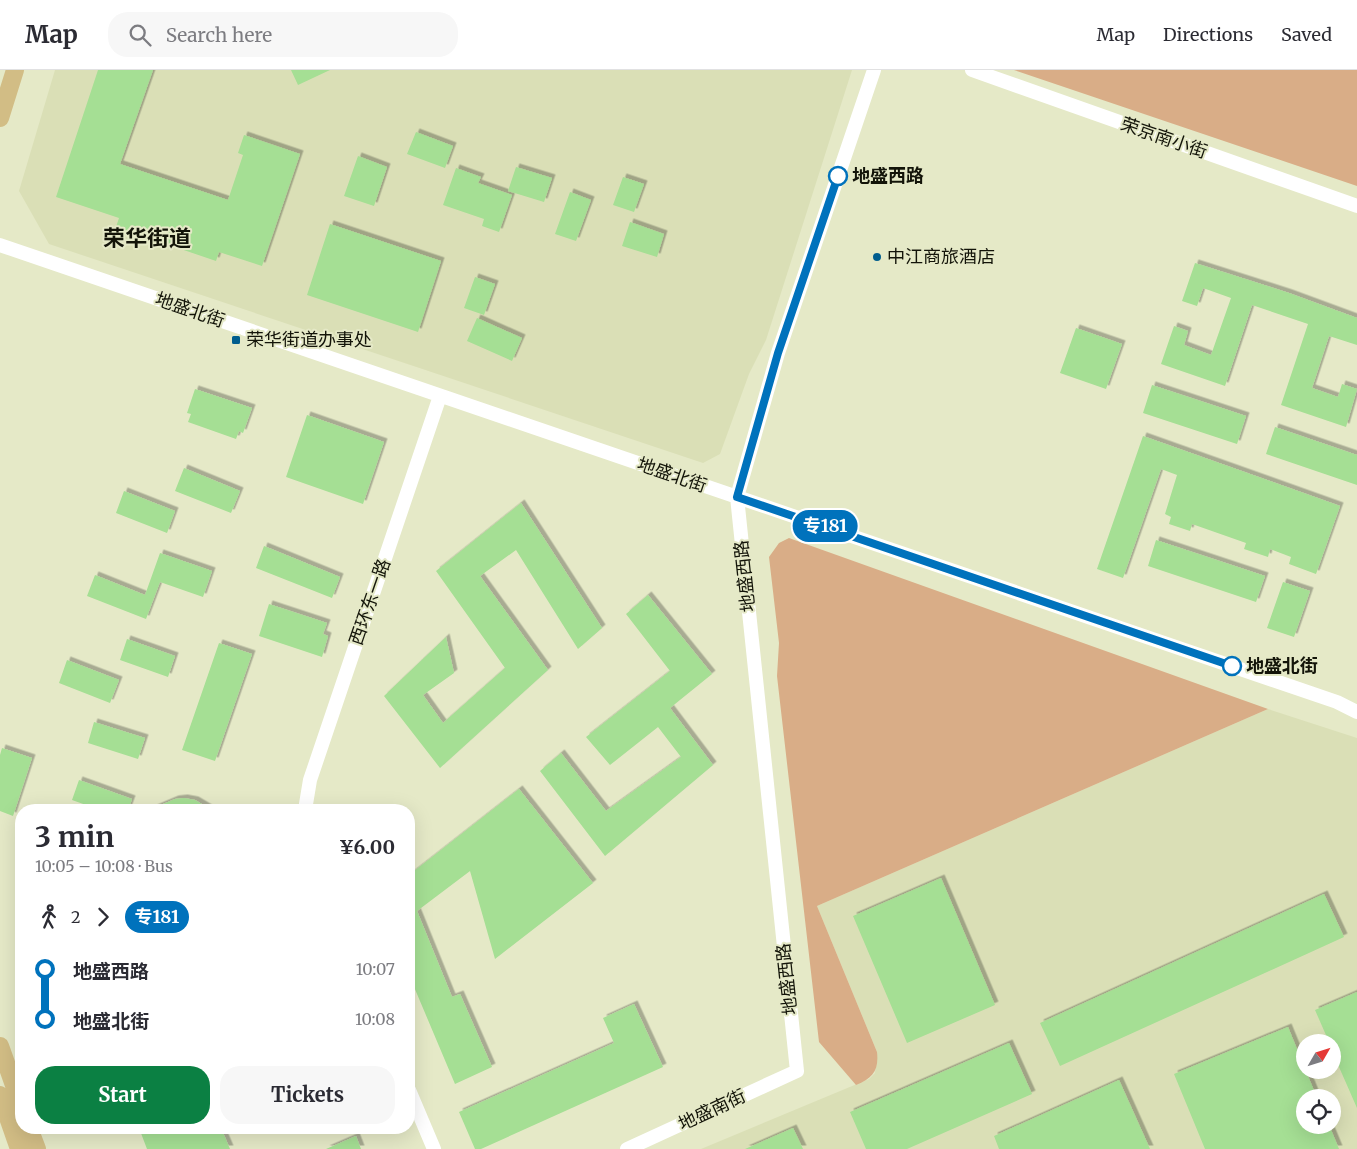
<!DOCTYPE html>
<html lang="en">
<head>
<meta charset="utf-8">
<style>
	body { margin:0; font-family:Merriweather,"Noto Sans SC",serif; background:#f7f7f7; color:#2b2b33; height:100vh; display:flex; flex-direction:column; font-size:19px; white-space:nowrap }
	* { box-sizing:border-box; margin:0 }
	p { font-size:16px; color:#7c7c81 }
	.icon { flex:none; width:28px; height:28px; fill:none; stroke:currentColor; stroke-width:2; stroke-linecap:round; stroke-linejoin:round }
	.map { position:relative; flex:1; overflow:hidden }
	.sheet { position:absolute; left:15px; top:734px; width:400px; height:330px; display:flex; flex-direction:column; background:#fff; border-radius:20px; box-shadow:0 5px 20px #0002 }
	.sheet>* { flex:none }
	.badge { padding:0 10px; border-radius:16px; font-size:18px; line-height:32px }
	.needle { width:32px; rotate:51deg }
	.fabs { position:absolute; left:1296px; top:964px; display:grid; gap:10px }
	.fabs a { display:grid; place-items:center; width:45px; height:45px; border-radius:50%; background:#fff; box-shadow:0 5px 20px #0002; font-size:25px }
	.map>.badge { position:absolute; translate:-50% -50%; box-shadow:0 0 0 2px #fff }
	.legs { display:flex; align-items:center; gap:8px; height:55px; padding:0 20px; font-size:16px }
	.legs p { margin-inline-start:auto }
	.head { display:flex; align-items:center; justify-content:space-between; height:85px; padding:0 20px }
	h1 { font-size:28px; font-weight:700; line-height:38px }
	.button { display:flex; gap:10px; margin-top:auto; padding:10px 20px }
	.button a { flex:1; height:58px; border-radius:20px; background:#0b8043; color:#fff; font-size:20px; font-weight:700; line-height:58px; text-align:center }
	.button a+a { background:#f7f7f7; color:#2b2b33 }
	ul { padding:0 20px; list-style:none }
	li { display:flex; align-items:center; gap:18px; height:50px; font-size:19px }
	li i { display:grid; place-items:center; width:8px; height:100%; margin:0 6px; background:currentColor }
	li i::after { content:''; width:12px; height:12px; margin:-6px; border:4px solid; border-radius:50%; background:#fff }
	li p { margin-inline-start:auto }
	li:first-child i { background:linear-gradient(#0000 50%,currentColor 0) }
	li:last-child i { background:linear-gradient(currentColor 50%,#0000 0) }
	header { display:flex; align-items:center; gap:30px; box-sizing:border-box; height:70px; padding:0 25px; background:#fff; border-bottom:1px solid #e1e1e2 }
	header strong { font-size:24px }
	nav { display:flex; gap:28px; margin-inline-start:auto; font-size:18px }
	.search { width:350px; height:45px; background:#f7f7f7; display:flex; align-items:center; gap:12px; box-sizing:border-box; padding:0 18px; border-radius:20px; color:#7c7c81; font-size:19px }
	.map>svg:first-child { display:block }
	.built { fill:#dadfb6; fill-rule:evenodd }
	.green { fill:#d9ad87 }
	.building { fill:#a5df94; filter:url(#shadow) }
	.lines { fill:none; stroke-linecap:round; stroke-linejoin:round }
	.minor { stroke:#fff; stroke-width:14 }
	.major { stroke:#d2bd85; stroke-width:18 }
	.line-1-casing { stroke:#fff; stroke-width:11 }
	.line-1 { stroke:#0072bc; stroke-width:8 }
	.stop-1-dot { fill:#fff; stroke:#0072bc; stroke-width:2.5 }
	.poi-dot { fill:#005d8e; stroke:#e5e9c7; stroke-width:2 }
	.labels { text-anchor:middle; stroke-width:4; stroke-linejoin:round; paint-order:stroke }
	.street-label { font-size:18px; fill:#131409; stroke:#e5e9c7 }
	.stop-label { font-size:18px; font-weight:bold; fill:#131409; stroke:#e5e9c7; text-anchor:start }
	.poi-label { font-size:18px; fill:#131409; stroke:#e5e9c7; text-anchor:start }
	.district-label { font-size:22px; font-weight:bold; fill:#131409; stroke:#e5e9c7 }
</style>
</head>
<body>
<header>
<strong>Map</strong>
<div class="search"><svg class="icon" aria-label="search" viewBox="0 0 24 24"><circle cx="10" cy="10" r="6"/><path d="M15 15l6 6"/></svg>Search here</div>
<nav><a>Map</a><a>Directions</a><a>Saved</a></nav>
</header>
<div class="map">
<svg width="1357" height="1079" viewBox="0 0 1357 1079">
	<defs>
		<filter id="shadow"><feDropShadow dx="3.5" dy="-3.5" stdDeviation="0" flood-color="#0004"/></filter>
	</defs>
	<rect width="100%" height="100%" fill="#e5e9c7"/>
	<path class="built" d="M 55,0 L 852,0 L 766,270 L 749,304 L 720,384 L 703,393 L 49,174 L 19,121 Z
		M 1268,639 L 1357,668 L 1357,1079 L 701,1079 L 869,1009 L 875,1003 L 877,982 L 817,836 ZM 1305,972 L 1332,972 L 1332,1000 L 1305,1000 ZM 1305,1028 L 1332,1028 L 1332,1055 L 1305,1055 Z"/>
	<path class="green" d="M 1014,0 L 1357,0 L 1357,116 Z
		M 789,468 L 1268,639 L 817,836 L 877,982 C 879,1000 873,1008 856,1015 L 819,972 L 777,606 L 779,573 L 769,487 L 779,473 Z"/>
	<path class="building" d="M 98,0 L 153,0 L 120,94 L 228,130 L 243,85 L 238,83 L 244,65 L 300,84 L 262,196 L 219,182 L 216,191 L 116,157 L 119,148 L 56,127 Z
		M 291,0 L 330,0 L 298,15 Z
		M 416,62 L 453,76 L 445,98 L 407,84 Z
		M 358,86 L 387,97 L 374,136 L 344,126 Z
		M 516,97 L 552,108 L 544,132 L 508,121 Z
		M 456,98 L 481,107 L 478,113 L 512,125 L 499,162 L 482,156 L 484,149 L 443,135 Z
		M 623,107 L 644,114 L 634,142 L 613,135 Z
		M 570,122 L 591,130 L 576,171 L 555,164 Z
		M 630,152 L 664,164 L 657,187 L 622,176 Z
		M 330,154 L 441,191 L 418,262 L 307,225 Z
		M 1195,193 L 1289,223 L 1357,248 L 1357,275 L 1329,266 L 1312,318 L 1338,327 L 1342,314 L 1357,319 L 1346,357 L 1281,335 L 1308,254 L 1252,235 L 1225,316 L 1161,294 L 1174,256 L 1188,261 L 1184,275 L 1211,285 L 1231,228 L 1203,218 L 1197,236 L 1182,231 Z
		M 475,207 L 495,214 L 484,245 L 464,238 Z
		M 477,248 L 522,268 L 512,291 L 467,271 Z
		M 1076,258 L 1122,274 L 1106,319 L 1060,303 Z
		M 1152,315 L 1246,346 L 1237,374 L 1143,343 Z
		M 195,319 L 252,338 L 243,363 L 239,361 L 236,369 L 188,352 L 191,344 L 187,343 Z
		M 307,345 L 384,372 L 363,434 L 286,407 Z
		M 1275,357 L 1357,385 L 1357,415 L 1266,384 Z
		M 1143,366 L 1340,436 L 1316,504 L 1289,494 L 1291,487 L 1270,479 L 1268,487 L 1244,479 L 1246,473 L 1192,454 L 1190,461 L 1169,454 L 1171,447 L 1165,444 L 1177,405 L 1161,399 L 1123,508 L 1097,499 Z
		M 184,398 L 240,421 L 231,443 L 175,421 Z
		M 124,421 L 175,441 L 167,463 L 116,443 Z
		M 521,433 L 602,558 L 578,579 L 516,480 L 480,506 L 548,600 L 440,698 L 384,626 L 446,567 L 454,603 L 423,625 L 443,653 L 505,598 L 436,501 Z
		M 1156,470 L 1265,506 L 1256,532 L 1148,496 Z
		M 264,476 L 340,507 L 332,528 L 256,498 Z
		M 160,483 L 212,501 L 203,527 L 160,512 L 146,549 L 87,526 L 95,505 L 145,525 Z
		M 1283,512 L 1310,521 L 1294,567 L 1267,558 Z
		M 648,525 L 712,604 L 670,638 L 713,695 L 605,786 L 540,701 L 561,683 L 606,741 L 681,687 L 658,657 L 610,695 L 586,667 L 670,601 L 626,544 Z
		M 269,534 L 327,553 L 323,564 L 328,566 L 322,587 L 259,566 Z
		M 127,569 L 175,586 L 168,607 L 120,590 Z
		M 219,573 L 252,584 L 215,691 L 182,680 Z
		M 67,590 L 119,610 L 110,633 L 59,613 Z
		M 94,652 L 145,668 L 138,689 L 88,673 Z
		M 2,678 L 32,688 L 13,746 L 0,741 L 0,685 Z
		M 79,710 L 132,729 L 128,740 L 100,740 L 72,730 Z
		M 519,719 L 593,813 L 495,889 L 470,801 L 417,841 L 452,927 L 460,924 L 492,997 L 455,1014 L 409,905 L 409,805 Z
		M 184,728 L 195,730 L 212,740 L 149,740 L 175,729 Z
		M 941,808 L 995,935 L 907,973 L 853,846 Z
		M 1324,824 L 1344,867 L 1060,996 L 1040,953 Z
		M 1357,922 L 1357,1038 L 1332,981 L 1332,972 L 1329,972 L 1315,940 Z
		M 634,934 L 663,997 L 481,1079 L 475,1079 L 459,1042 L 614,973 L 603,948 Z
		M 1288,957 L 1317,1028 L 1305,1028 L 1305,1055 L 1329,1055 L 1339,1079 L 1205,1079 L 1174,1004 Z
		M 1009,973 L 1032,1024 L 907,1079 L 866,1079 L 850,1042 Z
		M 1119,1010 L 1150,1079 L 999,1079 L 994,1066 Z
		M 139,1058 L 221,1058 L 230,1079 L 147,1079 Z
		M 793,1058 L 803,1079 L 745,1079 Z
		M 356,1066 L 361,1079 L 326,1079 Z"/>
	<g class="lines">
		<path class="minor" d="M 972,0 L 1357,136
			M 0,175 L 1337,632 L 1357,642
			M 305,740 L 310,710 L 440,326
			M 409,1020 L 434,1079
			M 627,1079 L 797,1001 L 737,427 L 778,283 L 874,0"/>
		<path class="major" d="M 0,48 L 15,0
			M 0,976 L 21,1035
			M 0,1025 L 19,1079
			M 29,1058 L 37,1079"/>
	</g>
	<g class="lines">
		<defs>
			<path id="line-1" d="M 838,106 L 778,283 L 737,427 L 1232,596"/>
		</defs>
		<use href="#line-1" class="line-1-casing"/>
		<use href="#line-1" class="line-1"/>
	</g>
	<g class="stop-1-dot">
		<circle cx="838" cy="106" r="9"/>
		<circle cx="1232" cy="596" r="9"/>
	</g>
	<g class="poi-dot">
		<circle cx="877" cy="187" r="5"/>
		<rect x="231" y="265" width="10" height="10" rx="2.5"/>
	</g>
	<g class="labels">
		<g class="street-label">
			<text transform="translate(1164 68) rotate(19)" y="6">荣京南小街</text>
			<text transform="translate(190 240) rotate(19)" y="6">地盛北街</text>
			<text transform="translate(672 405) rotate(19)" y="6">地盛北街</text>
			<text transform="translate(745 506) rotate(-96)" y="6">地盛西路</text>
			<text transform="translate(370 532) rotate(-71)" y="6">西环东一路</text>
			<text transform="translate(787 909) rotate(-96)" y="6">地盛西路</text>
			<text transform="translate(712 1040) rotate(-25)" y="6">地盛南街</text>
		</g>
		<g class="stop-label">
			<text x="852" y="112">地盛西路</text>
			<text x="1246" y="602">地盛北街</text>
		</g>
		<g class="poi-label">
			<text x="887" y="193">中江商旅酒店</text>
			<text x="246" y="276">荣华街道办事处</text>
		</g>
		<g class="district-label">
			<text x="147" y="176">荣华街道</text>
		</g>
	</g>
</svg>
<div class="fabs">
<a><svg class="needle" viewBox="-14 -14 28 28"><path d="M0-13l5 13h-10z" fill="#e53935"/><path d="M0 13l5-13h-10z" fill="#7c7c81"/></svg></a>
<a><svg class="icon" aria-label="locate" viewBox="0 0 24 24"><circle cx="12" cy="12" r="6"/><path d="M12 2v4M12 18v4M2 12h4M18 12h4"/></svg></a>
</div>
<b class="badge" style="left:825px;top:456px;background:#0072bc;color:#fff">专181</b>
<section class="sheet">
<div class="head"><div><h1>3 min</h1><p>10:05 – 10:08 · Bus</p></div><b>¥6.00</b></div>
<div class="legs"><svg class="icon" aria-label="walk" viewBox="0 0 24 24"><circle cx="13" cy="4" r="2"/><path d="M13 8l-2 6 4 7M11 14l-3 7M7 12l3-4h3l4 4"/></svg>2<svg class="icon" aria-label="forward" viewBox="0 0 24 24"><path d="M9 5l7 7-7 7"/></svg><b class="badge" style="background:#0072bc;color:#fff">专181</b></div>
<ul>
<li><i style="color:#0072bc"></i><b>地盛西路</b><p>10:07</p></li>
<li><i style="color:#0072bc"></i><b>地盛北街</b><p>10:08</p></li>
</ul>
<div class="button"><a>Start</a><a>Tickets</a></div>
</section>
</div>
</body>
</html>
